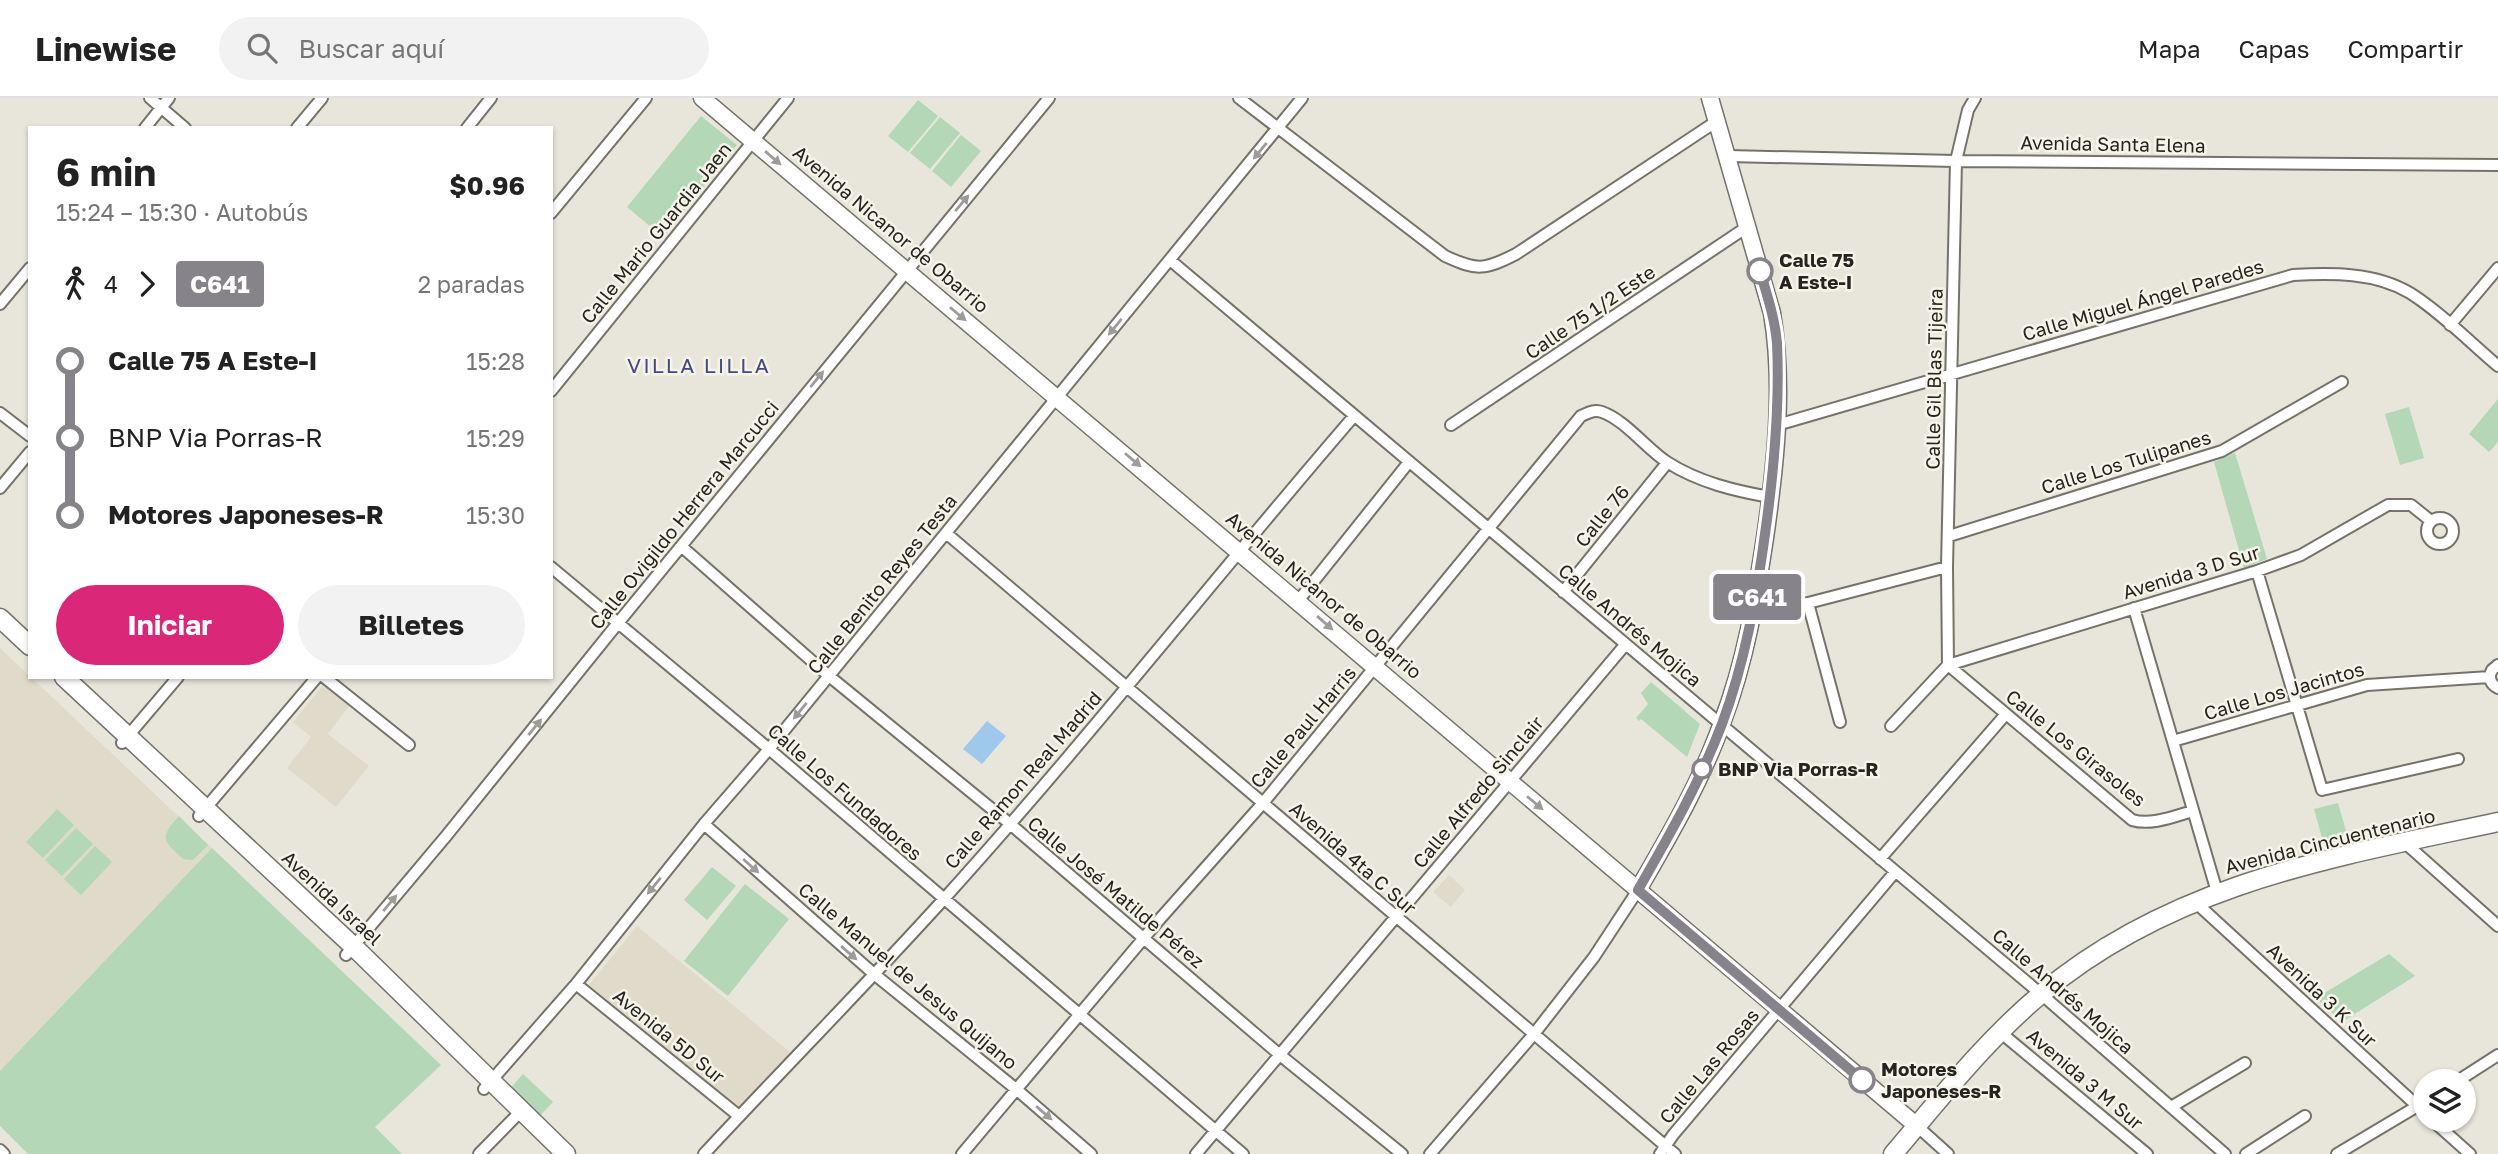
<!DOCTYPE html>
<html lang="es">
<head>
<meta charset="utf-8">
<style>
	body { margin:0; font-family:"Golos Text",sans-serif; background:#f2f2f2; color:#222; height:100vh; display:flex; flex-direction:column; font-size:26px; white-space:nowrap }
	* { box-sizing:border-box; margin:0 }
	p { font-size:23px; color:#767676 }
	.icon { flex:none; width:38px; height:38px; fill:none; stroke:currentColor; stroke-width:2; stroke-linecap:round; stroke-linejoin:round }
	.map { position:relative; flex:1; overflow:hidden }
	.sheet { position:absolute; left:28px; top:28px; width:525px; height:553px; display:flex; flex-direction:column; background:#fff; border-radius:0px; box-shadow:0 2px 5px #0004 }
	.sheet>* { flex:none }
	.badge { padding:0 14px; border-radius:5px; font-size:24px; line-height:46px }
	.buttons { position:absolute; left:2413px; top:971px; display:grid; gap:14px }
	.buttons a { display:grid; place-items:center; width:63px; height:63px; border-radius:50%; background:#fff; box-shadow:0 2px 5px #0004; font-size:35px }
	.map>.badge { position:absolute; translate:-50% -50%; box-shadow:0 0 0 4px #fff }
	.legs { display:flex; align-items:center; gap:10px; height:77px; padding:0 28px; font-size:23px }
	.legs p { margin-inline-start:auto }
	.headline { display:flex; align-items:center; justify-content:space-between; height:119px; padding:0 28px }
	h1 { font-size:38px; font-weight:700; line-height:52px }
	.cta { display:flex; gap:14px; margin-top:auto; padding:14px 28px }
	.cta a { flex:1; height:80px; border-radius:42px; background:#db2777; color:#fff; font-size:28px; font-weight:700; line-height:80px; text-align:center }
	.cta a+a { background:#f2f2f2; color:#222 }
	ul { padding:0 28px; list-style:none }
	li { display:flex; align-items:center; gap:24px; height:77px; font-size:26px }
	li i { display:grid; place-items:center; width:10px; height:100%; margin:0 9px; background:currentColor }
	li i::after { content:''; width:18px; height:18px; margin:-9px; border:5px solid; border-radius:50%; background:#fff }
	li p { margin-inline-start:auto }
	li:first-child i { background:linear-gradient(#0000 50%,currentColor 0) }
	li:last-child i { background:linear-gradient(currentColor 50%,#0000 0) }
	header { display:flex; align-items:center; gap:42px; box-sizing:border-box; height:98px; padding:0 35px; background:#fff; border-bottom:2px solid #e0e0e0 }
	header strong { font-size:33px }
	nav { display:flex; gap:38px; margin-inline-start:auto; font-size:24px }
	.search { width:490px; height:63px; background:#f2f2f2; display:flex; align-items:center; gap:18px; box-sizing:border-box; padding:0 24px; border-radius:38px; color:#767676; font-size:26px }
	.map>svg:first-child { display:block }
	.built { fill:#dfdac9 }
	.green { fill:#b3d7b7 }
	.water { fill:#9fc8ed }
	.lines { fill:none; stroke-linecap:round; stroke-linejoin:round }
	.street-casing { stroke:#757369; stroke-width:14 }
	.secondary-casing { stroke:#757369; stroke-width:19 }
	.primary-casing { stroke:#757369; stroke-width:21 }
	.street { stroke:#fff; stroke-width:10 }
	.secondary { stroke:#fff; stroke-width:16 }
	.primary { stroke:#fff; stroke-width:18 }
	.oneway { fill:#9d9c9b }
	.line-1-casing { stroke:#fff; stroke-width:16 }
	.line-1 { stroke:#87838a; stroke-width:10 }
	.stop-1-dot { fill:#fff; stroke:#87838a; stroke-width:3.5 }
	.labels { text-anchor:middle; stroke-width:5; stroke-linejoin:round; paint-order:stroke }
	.street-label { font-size:19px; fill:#252420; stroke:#f6f3e8 }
	.stop-label { font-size:19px; font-weight:bold; fill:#252420; stroke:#f6f3e8; text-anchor:start }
	.neighbourhood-label { font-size:21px; letter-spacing:2px; fill:#444885; stroke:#f6f3e8 }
</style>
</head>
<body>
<header>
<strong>Linewise</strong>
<div class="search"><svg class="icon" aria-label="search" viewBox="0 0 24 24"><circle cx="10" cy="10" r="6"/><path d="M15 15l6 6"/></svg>Buscar aquí</div>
<nav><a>Mapa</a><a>Capas</a><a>Compartir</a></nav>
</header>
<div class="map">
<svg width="2498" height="1056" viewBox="0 0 2498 1056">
	<rect width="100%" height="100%" fill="#e8e6db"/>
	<path class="built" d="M 0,550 L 212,750 L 0,973 Z
		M 323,587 L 349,608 L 328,636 L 369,668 L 336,709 L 287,670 L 311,639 L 293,624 Z
		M 1449,777 L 1465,792 L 1451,809 L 1433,794 Z
		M 637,828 L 791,955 L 739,1010 L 589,887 Z"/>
	<path class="green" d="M 918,2 L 938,18 L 908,54 L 888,38 Z
		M 701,18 L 737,47 L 663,139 L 627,109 Z
		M 940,19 L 960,35 L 930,71 L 910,55 Z
		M 961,37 L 981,53 L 951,89 L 932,73 Z
		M 2498,301 L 2498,344 L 2489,354 L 2469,336 Z
		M 2409,309 L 2424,360 L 2400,367 L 2385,316 Z
		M 2235,355 L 2267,461 L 2244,470 L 2214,364 Z
		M 1651,584 L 1700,626 L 1687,659 L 1641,621 L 1639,623 L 1636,620 L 1648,606 L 1641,595 Z
		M 2338,705 L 2348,740 L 2324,747 L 2314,711 Z
		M 57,711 L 74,727 L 43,760 L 26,744 Z
		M 179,718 L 208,747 L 193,762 L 183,761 C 163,742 159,740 179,718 Z
		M 76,730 L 93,746 L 62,778 L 45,762 Z
		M 95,748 L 112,764 L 81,797 L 64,781 Z
		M 212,750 L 441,967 L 375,1029 L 402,1056 L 28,1056 L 0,1028 L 0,973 Z
		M 712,769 L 736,788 L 707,822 L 684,802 Z
		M 745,786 L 789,821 L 728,898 L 684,863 Z
		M 2389,856 L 2415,878 L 2342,924 L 2316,900 Z
		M 523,976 L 553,1004 L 536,1022 L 506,995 Z"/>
	<path class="water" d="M 987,623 L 1006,638 L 982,666 L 963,651 Z"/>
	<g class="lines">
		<defs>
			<path id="street" d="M 150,0 L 185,30
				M 1239,0 L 1445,158 C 1477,173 1485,172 1516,156 L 1717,23
				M 145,30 L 169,0
				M 297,30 L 322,0
				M 467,30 L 491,0
				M 1728,58 L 1956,63 L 2498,67
				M 551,115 L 646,0
				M 1170,162 L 2041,896 L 2225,1056
				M 0,206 L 30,170
				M 2450,227 L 2498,170
				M 551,293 L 788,0
				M 0,315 L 30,338
				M 1451,327 L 1747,129
				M 1777,327 L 2293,177 C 2331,175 2375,174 2410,195 C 2439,213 2471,245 2498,268
				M 0,390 L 30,354
				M2427 433a13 13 0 1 1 26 0a13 13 0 1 1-26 0Z
				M 946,435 L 1675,1056
				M 1949,438 L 2222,353 L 2342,284
				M 681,448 L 829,578 L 1009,725 L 1280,957 L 1402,1056
				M 551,469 L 769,651 L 1243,1056
				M 2257,473 L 2322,692 L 2458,661
				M 1563,494 L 1667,365
				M 1298,503 L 1409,364
				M 1808,505 L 1840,624
				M 2134,510 L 2217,794
				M 1754,515 L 1808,505 L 1947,469
				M 1948,567 L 1947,469 L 1956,63 L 1968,12 L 1975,0
				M 1948,567 L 2257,473 L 2301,457 L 2388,407 L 2411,407 L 2431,423
				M 1948,567 L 2132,722 C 2151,728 2175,718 2193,713
				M 2498,567 L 2492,572 C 2488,579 2490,586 2498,590
				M 324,579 L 409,647
				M 1891,628 L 1948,567
				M 2173,643 L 2367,587 L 2490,579
				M 122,645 L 178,579
				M 199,718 L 317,579
				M 704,726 L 874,876 L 1016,991 L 1091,1056
				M 2404,744 L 2498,828
				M 1880,761 L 2006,616
				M 2194,803 L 2426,1016
				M 346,857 L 447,737 L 618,525 L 1049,0
				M 576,886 L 739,1018
				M 2000,934 L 2147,1056
				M 2456,984 L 2498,957
				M 484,991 L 576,886 L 704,726 L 769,651 L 1302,0
				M 2171,1009 L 2245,965
				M 2432,1022 L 2470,1056
				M 1917,1028 L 1948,1056
				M 0,1052 L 4,1056
				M 479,1056 L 521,1013
				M 704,1056 C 783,971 865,888 943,802 C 1085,645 1216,478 1354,318
				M 962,1056 L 1159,822 L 1263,705 L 1581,318 C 1588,315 1594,311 1602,314 C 1625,322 1647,351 1667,364 C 1698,384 1735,393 1770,399
				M 1196,1056 L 1625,547
				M 1430,1056 L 1534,936 L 1594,859 L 1638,792
				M 1660,1056 L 1673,1037 L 1895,774
				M 2246,1056 L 2305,1018
				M 2337,1056 L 2426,1003"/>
			<path id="secondary" d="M 702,0 L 1917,1028
				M 1638,792 C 1669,738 1701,684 1722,625 C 1746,562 1756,500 1766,433 C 1776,362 1784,287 1772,215 L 1710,0"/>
			<path id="primary" d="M 0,520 L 30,548
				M 64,579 L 353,848 L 566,1056
				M 1893,1056 C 1940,1001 1985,943 2041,896 C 2173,785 2335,759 2498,724"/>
		</defs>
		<use href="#street" class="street-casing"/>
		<use href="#secondary" class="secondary-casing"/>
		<use href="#primary" class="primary-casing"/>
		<use href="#street" class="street"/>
		<use href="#secondary" class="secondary"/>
		<use href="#primary" class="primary"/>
	</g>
	<defs><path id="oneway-solid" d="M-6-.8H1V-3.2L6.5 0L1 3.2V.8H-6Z" transform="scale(1.75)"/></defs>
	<g class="oneway">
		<use href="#oneway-solid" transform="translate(1260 53) rotate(129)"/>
		<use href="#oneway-solid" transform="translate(773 60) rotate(41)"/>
		<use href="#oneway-solid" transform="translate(962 105) rotate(-50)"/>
		<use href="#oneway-solid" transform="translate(958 216) rotate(40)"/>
		<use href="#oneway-solid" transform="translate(1115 229) rotate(129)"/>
		<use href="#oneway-solid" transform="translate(817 281) rotate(-51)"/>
		<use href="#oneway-solid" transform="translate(1133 362) rotate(40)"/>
		<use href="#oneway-solid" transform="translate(1325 525) rotate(41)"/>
		<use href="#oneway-solid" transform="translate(800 613) rotate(129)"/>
		<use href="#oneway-solid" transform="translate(535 629) rotate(-51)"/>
		<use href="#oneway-solid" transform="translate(1535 705) rotate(40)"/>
		<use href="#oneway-solid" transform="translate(751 768) rotate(42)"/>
		<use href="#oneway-solid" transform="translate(654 788) rotate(129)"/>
		<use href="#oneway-solid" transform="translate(390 805) rotate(-50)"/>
		<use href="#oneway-solid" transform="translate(849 855) rotate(41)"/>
		<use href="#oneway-solid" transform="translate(1044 1015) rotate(41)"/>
	</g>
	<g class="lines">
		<defs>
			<path id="line-1" d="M 1760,173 C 1767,197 1775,221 1777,245 C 1780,309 1774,373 1765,436 C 1756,501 1745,564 1722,626 C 1700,684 1669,738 1638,792 L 1862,982"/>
		</defs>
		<use href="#line-1" class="line-1-casing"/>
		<use href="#line-1" class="line-1"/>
	</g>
	<g class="stop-1-dot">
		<circle cx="1760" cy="173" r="12"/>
		<circle cx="1702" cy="671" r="9"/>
		<circle cx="1862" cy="982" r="12"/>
	</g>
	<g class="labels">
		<g class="street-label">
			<text transform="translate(2113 46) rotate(1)" y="7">Avenida Santa Elena</text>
			<text transform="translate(891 131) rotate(40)" y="7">Avenida Nicanor de Obarrio</text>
			<text transform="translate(656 135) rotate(-51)" y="7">Calle Mario Guardia Jaen</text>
			<text transform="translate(2143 202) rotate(-16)" y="7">Calle Miguel Ángel Paredes</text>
			<text transform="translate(1590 214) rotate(-34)" y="7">Calle 75 1/2 Este</text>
			<text transform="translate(1934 281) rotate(-89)" y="7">Calle Gil Blas Tijeira</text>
			<text transform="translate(2126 364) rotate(-17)" y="7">Calle Los Tulipanes</text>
			<text transform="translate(684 417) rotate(-51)" y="7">Calle Ovigildo Herrera Marcucci</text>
			<text transform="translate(1602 418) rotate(-51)" y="7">Calle 76</text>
			<text transform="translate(2191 474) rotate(-17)" y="7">Avenida 3 D Sur</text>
			<text transform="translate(882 486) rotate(-51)" y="7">Calle Benito Reyes Testa</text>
			<text transform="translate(1324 497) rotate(40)" y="7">Avenida Nicanor de Obarrio</text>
			<text transform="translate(1630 527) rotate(40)" y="7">Calle Andrés Mojica</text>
			<text transform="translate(2284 593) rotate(-16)" y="7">Calle Los Jacintos</text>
			<text transform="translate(1303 629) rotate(-50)" y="7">Calle Paul Harris</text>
			<text transform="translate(2076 650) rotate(39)" y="7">Calle Los Girasoles</text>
			<text transform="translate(1023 682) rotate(-49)" y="7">Calle Ramon Real Madrid</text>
			<text transform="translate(845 694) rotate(41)" y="7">Calle Los Fundadores</text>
			<text transform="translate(1478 694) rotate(-50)" y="7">Calle Alfredo Sinclair</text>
			<text transform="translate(2330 743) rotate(-14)" y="7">Avenida Cincuentenario</text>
			<text transform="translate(1353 760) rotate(41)" y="7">Avenida 4ta C Sur</text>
			<text transform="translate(1116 794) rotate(40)" y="7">Calle José Matilde Pérez</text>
			<text transform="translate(332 800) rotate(43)" y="7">Avenida Israel</text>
			<text transform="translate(908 878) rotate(40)" y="7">Calle Manuel de Jesus Quijano</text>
			<text transform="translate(2063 893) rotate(41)" y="7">Calle Andrés Mojica</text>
			<text transform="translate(2322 897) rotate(43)" y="7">Avenida 3 K Sur</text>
			<text transform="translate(669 938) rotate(39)" y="7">Avenida 5D Sur</text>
			<text transform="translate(1709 968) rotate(-50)" y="7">Calle Las Rosas</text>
			<text transform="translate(2085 981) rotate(40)" y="7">Avenida 3 M Sur</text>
		</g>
		<g class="stop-label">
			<text x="1779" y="169">Calle 75<tspan x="1779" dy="22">A Este-I</tspan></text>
			<text x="1718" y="678">BNP Via Porras-R</text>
			<text x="1881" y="978">Motores<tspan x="1881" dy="22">Japoneses-R</tspan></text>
		</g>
		<g class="neighbourhood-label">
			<text x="699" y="275">VILLA LILLA</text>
		</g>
	</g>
</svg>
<div class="buttons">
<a><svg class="icon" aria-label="layers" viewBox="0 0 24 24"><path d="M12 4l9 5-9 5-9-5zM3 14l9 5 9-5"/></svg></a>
</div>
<b class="badge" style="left:1757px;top:499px;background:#87838a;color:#fff">C641</b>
<section class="sheet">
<div class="headline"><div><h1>6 min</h1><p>15:24 – 15:30 · Autobús</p></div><b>$0.96</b></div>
<div class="legs"><svg class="icon" aria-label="walk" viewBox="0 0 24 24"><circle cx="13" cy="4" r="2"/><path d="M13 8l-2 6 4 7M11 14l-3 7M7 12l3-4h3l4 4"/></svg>4<svg class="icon" aria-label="forward" viewBox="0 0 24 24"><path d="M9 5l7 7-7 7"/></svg><b class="badge" style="background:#87838a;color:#fff">C641</b><p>2 paradas</p></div>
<ul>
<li><i style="color:#87838a"></i><b>Calle 75 A Este-I</b><p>15:28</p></li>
<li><i style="color:#87838a"></i><span>BNP Via Porras-R</span><p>15:29</p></li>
<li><i style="color:#87838a"></i><b>Motores Japoneses-R</b><p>15:30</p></li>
</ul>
<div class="cta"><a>Iniciar</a><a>Billetes</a></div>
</section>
</div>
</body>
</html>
